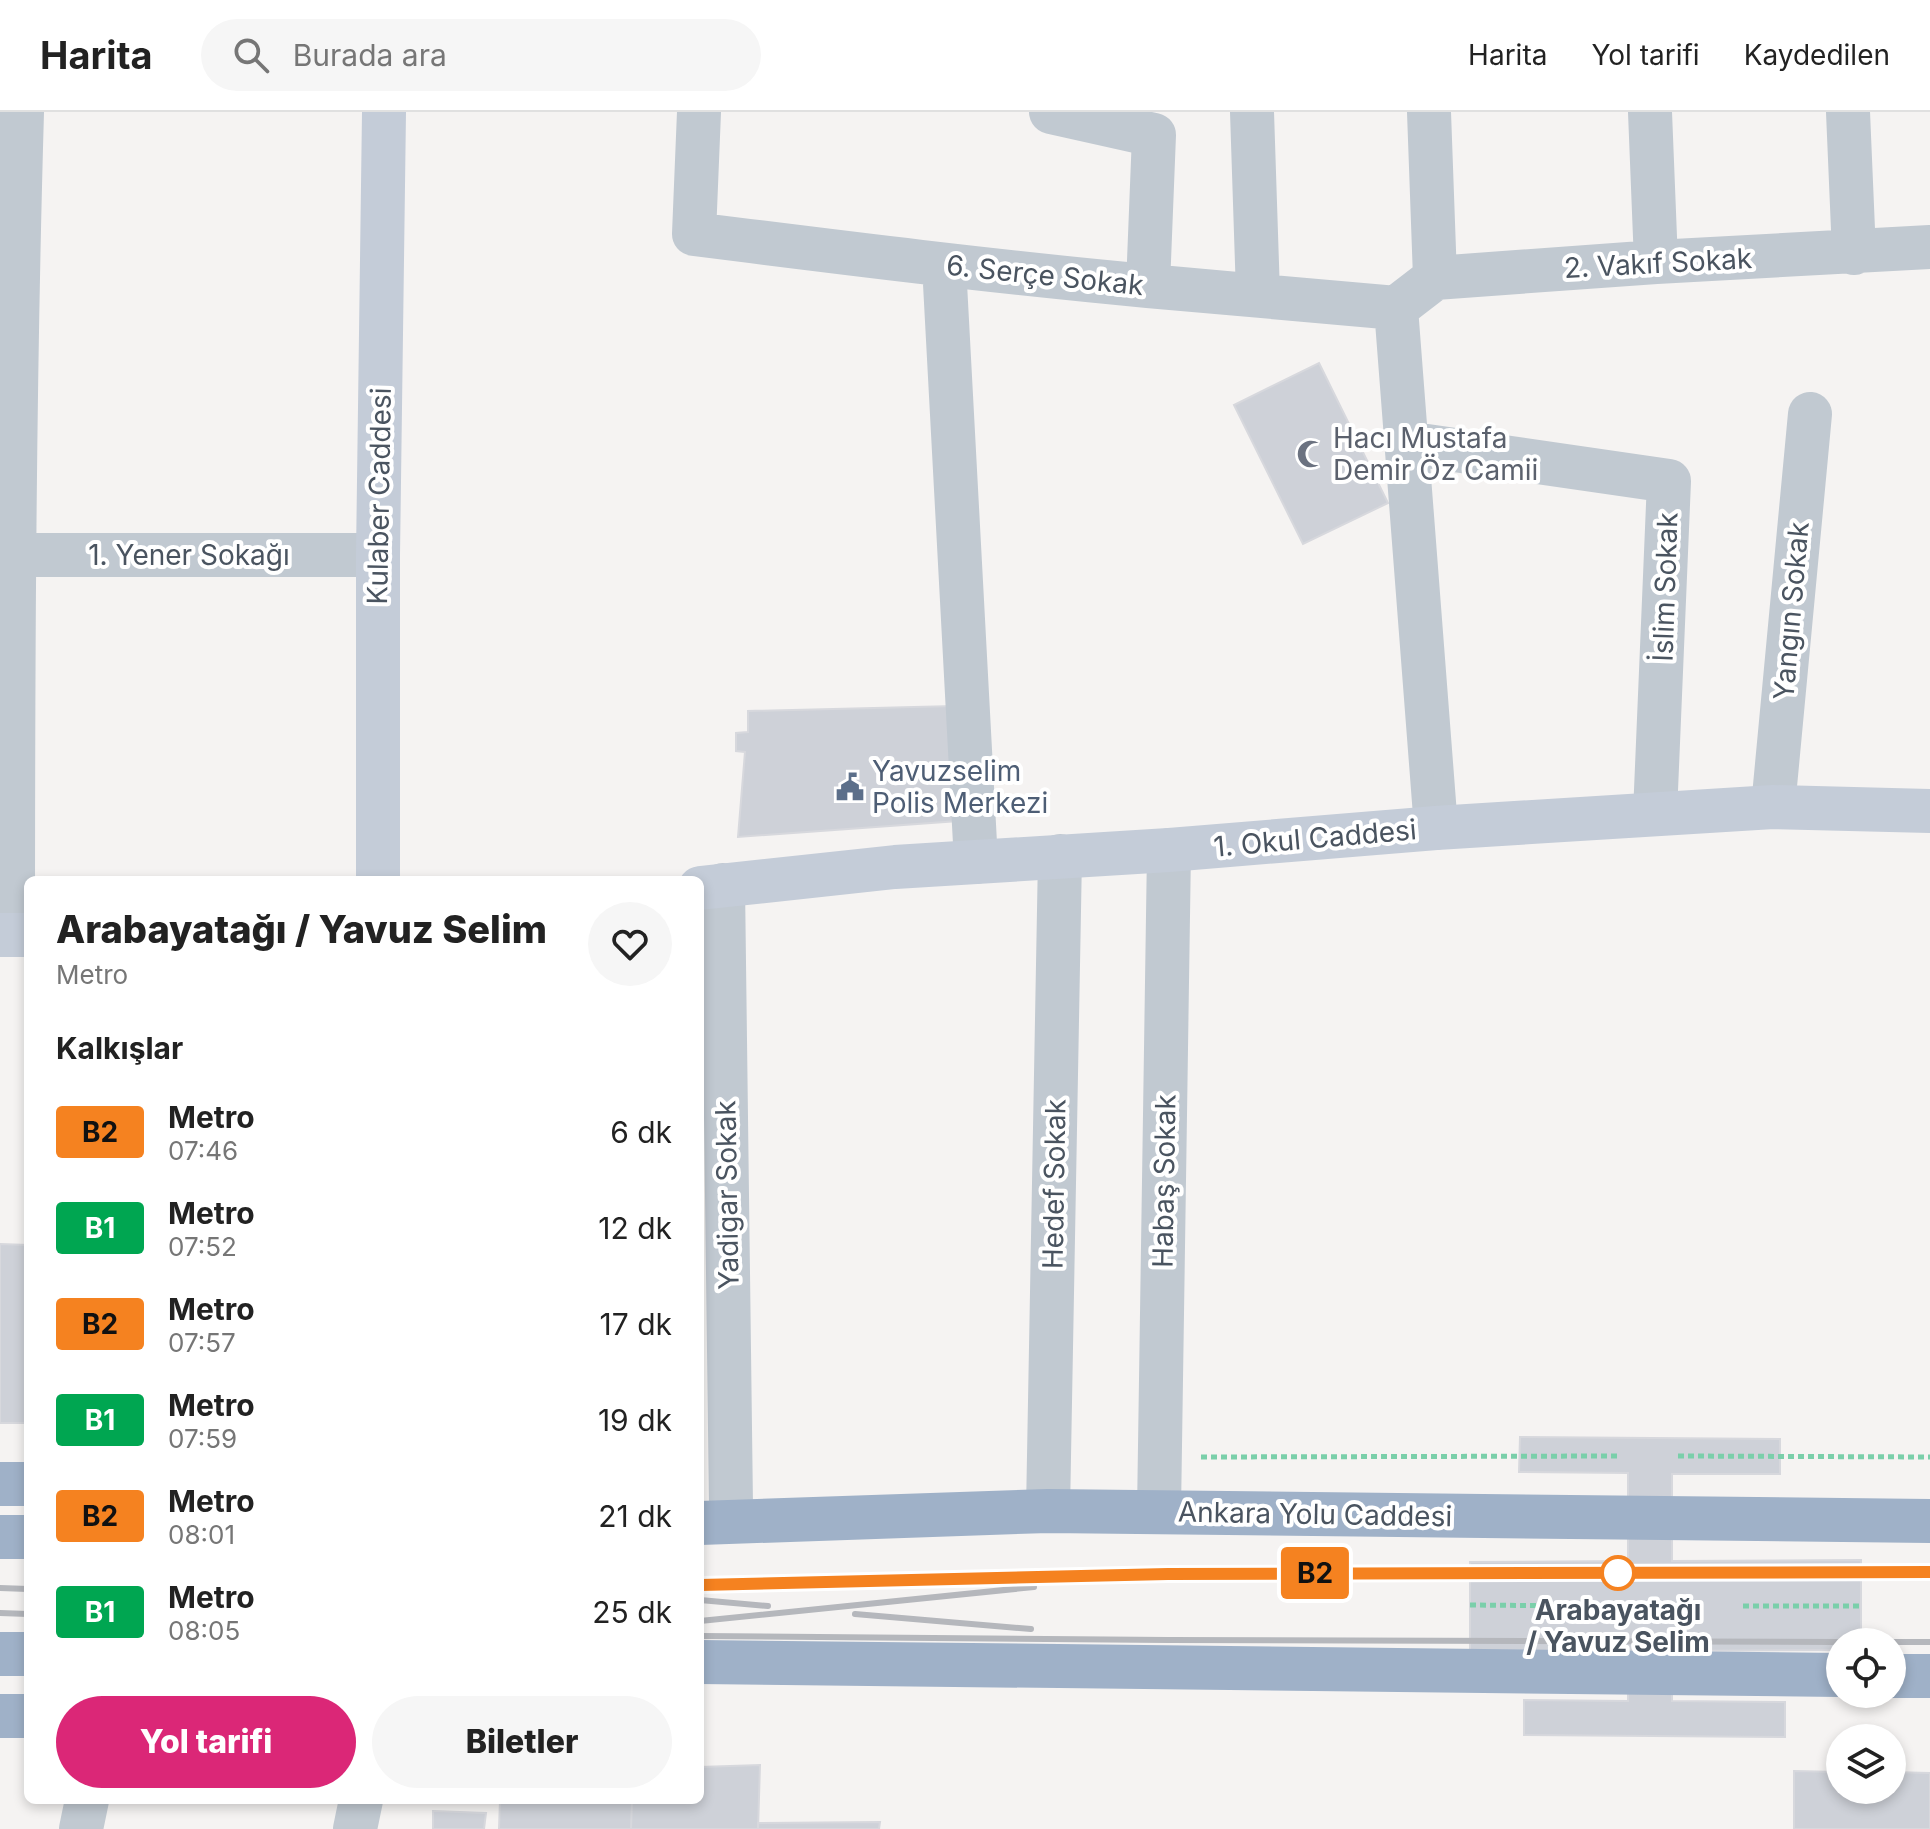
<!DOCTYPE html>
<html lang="tr">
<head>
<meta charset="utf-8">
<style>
	body { margin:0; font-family:Inter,sans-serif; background:#f6f6f6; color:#222; height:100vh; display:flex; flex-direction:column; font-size:30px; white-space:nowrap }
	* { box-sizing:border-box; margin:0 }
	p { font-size:26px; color:#767676 }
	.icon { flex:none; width:44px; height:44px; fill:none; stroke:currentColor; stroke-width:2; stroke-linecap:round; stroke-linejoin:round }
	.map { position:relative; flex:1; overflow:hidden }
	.sheet { position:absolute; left:24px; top:764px; width:680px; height:928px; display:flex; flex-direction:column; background:#fff; border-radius:12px; box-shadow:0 4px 12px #0003 }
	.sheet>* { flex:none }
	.badge { padding:0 16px; border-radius:6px; font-size:28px; line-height:52px }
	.buttons { position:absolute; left:1826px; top:1516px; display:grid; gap:16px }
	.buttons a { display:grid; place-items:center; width:80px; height:80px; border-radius:50%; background:#fff; box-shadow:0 4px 12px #0003; font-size:40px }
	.map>.badge { position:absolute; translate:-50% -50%; box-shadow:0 0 0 4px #fff }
	h2 { padding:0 32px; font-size:30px; line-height:72px }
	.round { display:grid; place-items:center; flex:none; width:84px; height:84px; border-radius:42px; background:#f6f6f6 }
	.headline { display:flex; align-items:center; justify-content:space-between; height:136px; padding:0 32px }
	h1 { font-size:38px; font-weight:800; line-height:60px }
	.action { display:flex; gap:16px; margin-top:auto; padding:16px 32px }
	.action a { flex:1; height:92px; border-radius:48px; background:#db2777; color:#fff; font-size:32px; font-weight:800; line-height:92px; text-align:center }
	.action a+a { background:#f6f6f6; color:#222 }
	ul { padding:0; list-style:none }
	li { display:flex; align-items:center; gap:24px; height:96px; padding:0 32px }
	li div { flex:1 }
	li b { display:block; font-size:30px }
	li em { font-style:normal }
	li .badge { min-width:88px; font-weight:700; text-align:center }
	header { display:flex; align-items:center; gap:48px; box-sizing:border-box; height:112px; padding:0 40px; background:#fff; border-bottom:2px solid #e0e0e0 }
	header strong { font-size:38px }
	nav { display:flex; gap:44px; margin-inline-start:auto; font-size:28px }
	.search { width:560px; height:72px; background:#f6f6f6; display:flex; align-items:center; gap:20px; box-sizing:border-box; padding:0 28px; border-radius:44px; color:#767676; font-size:30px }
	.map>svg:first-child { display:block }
	.building { fill:#ced1d8; stroke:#d7d8dd; stroke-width:2 }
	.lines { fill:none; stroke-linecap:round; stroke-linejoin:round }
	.path { stroke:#7acfaa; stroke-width:5; stroke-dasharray:6 4; stroke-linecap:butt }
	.minor { stroke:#c1c9d1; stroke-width:44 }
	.secondary { stroke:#c4ccd8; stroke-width:44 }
	.trunk { stroke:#9fb1c8; stroke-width:44 }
	.rail { stroke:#b5b7bc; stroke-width:6 }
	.line-casing { stroke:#fff; stroke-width:18 }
	.line { stroke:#f58220; stroke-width:12 }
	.stop-dot { fill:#fff; stroke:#f58220; stroke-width:4 }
	.labels { text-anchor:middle; stroke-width:8; stroke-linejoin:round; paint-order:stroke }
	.street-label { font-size:28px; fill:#4a5460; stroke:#fff }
	.worship-label { font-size:28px; fill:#5b616d; stroke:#fff; text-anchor:start }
	.service-label { font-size:28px; fill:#4e5e75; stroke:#fff; text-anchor:start }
	.stop-label { font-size:28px; font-weight:bold; fill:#4a5460; stroke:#fff }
</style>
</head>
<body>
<header>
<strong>Harita</strong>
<div class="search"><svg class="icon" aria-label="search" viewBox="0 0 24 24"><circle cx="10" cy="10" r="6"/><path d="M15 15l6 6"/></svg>Burada ara</div>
<nav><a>Harita</a><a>Yol tarifi</a><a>Kaydedilen</a></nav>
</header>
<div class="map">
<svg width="1930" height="1717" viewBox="0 0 1930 1717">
	<rect width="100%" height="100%" fill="#f5f3f2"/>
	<path class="building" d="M 1319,251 L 1388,391 L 1303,432 L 1234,293 Z
		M 954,594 L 958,709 L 738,725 L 745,640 L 736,639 L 736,621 L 748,620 L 748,599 Z
		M 0,1132 L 28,1133 L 28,1311 L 0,1311 Z
		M 1520,1325 L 1780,1327 L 1780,1362 L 1672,1362 L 1672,1449 L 1861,1448 L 1861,1530 L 1840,1530 L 1840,1538 L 1672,1539 L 1672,1589 L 1785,1590 L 1785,1625 L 1524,1623 L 1524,1588 L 1628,1589 L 1628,1539 L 1470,1539 L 1470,1450 L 1628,1449 L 1628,1361 L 1519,1360 Z
		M 760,1653 L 758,1717 L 631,1717 L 632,1688 L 700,1688 L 700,1655 Z
		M 1794,1659 L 1840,1660 L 1840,1678 L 1892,1678 L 1892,1660 L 1930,1661 L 1930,1717 L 1794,1717 Z
		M 500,1688 L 632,1688 L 631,1717 L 499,1717 Z
		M 433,1699 L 486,1701 L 484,1717 L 433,1717 Z
		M 880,1710 L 879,1717 L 758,1717 L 758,1711 Z"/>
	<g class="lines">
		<path class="path" d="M 1678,1344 L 1930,1345
			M 1201,1345 L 1617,1344
			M 1470,1493 L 1581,1494
			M 1743,1494 L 1861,1494"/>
		<path class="minor" d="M 699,0 L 694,122 C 845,141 996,160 1148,174 C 1230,181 1313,188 1396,196
			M 1051,0 L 1154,23 L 1148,174
			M 1252,0 L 1258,182
			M 1429,0 L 1435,166
			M 1650,0 L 1656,150
			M 1848,0 L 1854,141
			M 944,153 L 976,750
			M 1396,196 L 1435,166 L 1656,150 L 1930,135
			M 1396,196 L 1436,716
			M 1406,331 L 1669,369 L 1655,702
			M 0,443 L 378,443
			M 1773,695 L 1810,302
			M 723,773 L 731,1393
			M 13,823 C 13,549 14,274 22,0
			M 1048,1399 L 1060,744
			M 1159,1400 L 1169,738
			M 81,1717 L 87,1688
			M 355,1717 L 361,1688"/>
		<path class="secondary" d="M 378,768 L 378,443 L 384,0
			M 700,776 L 895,755 L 1169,738 L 1436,716 L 1773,695 L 1930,699
			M 0,823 L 28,823"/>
		<path class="trunk" d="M 0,1372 L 28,1372
			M 700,1411 L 1048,1399 L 1930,1409
			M 0,1425 L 28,1425
			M 0,1542 L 28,1542
			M 700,1550 L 1840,1563
			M 1892,1564 L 1930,1564
			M 0,1604 L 28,1604"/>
		<path class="rail" d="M 700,1473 L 1168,1462 L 1930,1460
			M 0,1476 L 28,1477
			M 700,1488 L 768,1494
			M 0,1501 L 28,1502
			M 855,1502 L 1031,1517
			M 700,1509 L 1034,1475
			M 700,1524 L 1168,1528 L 1840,1530
			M 1892,1530 L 1930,1530"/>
	</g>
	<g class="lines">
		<defs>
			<path id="line" d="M 700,1473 L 1168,1462 L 1930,1460"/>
		</defs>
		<use href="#line" class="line-casing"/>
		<use href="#line" class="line"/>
	</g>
	<defs>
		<symbol id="mosque-bare" viewBox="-9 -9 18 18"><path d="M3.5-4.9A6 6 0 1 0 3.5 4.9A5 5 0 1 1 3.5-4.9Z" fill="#6b7280" stroke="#fff" stroke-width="2.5" paint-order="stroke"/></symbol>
		<symbol id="civic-bare" viewBox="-9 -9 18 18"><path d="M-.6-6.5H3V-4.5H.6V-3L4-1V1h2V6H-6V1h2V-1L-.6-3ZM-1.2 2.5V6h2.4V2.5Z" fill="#5c6f8a" stroke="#fff" stroke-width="2.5" paint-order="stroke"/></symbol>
	</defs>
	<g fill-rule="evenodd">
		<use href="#mosque-bare" x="1291" y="322" width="40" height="40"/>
		<use href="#civic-bare" x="830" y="655" width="40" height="40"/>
	</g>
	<circle class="stop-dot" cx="1618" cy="1461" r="16"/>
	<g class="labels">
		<g class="street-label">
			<text transform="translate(1658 151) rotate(-3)" y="10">2. Vakıf Sokak</text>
			<text transform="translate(1045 163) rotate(6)" y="10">6. Serçe Sokak</text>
			<text transform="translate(379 384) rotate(-89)" y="10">Kulaber Caddesi</text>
			<text x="189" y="453">1. Yener Sokağı</text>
			<text transform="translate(1665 475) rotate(-88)" y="10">İslim Sokak</text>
			<text transform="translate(1791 499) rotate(-85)" y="10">Yangın Sokak</text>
			<text transform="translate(1315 726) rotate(-5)" y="10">1. Okul Caddesi</text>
			<text transform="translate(1164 1069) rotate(-89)" y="10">Habaş Sokak</text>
			<text transform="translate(1054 1072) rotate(-89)" y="10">Hedef Sokak</text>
			<text transform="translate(727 1083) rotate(-91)" y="10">Yadigar Sokak</text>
			<text transform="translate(1315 1402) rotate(1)" y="10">Ankara Yolu Caddesi</text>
		</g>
		<g class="worship-label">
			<text x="1333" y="336">Hacı Mustafa<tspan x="1333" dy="32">Demir Öz Camii</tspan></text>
		</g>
		<g class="service-label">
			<text x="872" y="669">Yavuzselim<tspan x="872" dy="32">Polis Merkezi</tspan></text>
		</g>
		<g class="stop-label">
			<text x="1618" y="1508">Arabayatağı<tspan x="1618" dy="32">/ Yavuz Selim</tspan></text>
		</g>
	</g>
</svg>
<div class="buttons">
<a><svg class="icon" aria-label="locate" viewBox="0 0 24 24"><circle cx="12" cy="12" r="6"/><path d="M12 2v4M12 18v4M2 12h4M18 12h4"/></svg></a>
<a><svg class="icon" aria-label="layers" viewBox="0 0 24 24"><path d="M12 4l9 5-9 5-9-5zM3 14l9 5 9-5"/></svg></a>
</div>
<b class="badge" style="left:1315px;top:1461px;background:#f58220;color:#111">B2</b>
<section class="sheet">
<div class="headline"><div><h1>Arabayatağı / Yavuz Selim</h1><p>Metro</p></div><a class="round"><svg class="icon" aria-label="heart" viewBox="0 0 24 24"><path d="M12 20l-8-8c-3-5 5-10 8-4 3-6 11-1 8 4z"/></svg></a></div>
<h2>Kalkışlar</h2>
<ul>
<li><span class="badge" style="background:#f58220;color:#111">B2</span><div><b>Metro</b><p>07:46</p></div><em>6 dk</em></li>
<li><span class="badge" style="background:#00a651;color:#fff">B1</span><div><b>Metro</b><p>07:52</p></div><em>12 dk</em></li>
<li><span class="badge" style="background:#f58220;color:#111">B2</span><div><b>Metro</b><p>07:57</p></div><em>17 dk</em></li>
<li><span class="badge" style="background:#00a651;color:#fff">B1</span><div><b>Metro</b><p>07:59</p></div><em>19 dk</em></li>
<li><span class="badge" style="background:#f58220;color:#111">B2</span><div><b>Metro</b><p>08:01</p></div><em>21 dk</em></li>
<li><span class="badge" style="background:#00a651;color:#fff">B1</span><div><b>Metro</b><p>08:05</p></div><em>25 dk</em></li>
</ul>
<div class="action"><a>Yol tarifi</a><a>Biletler</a></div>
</section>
</div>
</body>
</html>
